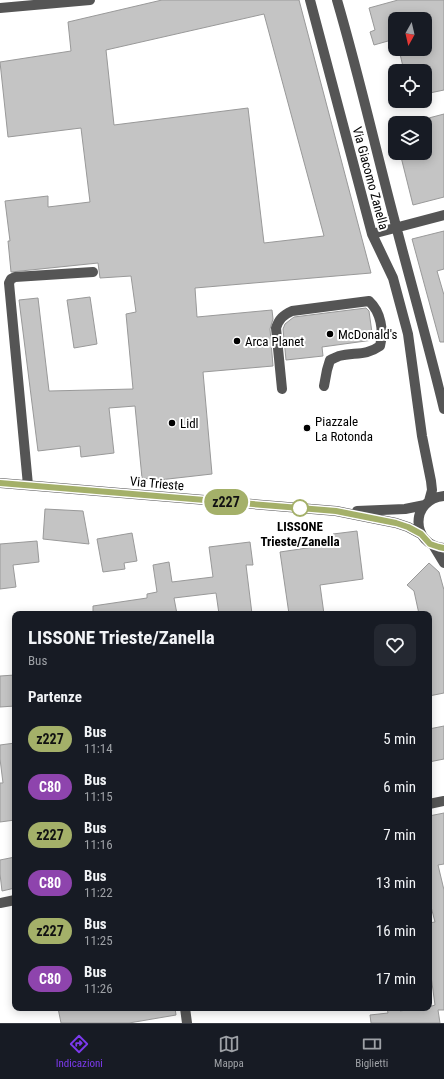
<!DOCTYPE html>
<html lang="it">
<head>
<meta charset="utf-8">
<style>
	body { margin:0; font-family:"Roboto Condensed",sans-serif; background:#242831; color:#f1f3f6; height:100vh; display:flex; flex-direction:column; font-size:15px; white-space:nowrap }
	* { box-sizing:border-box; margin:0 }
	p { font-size:13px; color:#9ea1a6 }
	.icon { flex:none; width:22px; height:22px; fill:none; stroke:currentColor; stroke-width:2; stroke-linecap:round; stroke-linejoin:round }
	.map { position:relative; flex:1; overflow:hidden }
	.sheet { position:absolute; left:12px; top:611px; width:420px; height:400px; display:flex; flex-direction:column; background:#171b24; border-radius:8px; box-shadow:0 2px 10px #0003 }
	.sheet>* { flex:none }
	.badge { padding:0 8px; border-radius:13px; font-size:14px; line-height:26px }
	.needle { width:26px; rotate:188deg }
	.tools { position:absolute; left:388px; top:12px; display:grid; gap:8px }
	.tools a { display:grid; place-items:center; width:44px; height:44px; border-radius:8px; background:#171b24; box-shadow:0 2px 10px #0003; font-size:20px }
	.map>.badge { position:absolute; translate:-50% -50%; box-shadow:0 0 0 2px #fff }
	h2 { padding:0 16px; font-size:15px; line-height:36px }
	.round { display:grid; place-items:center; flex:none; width:42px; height:42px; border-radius:8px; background:#242831 }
	.headline { display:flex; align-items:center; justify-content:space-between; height:68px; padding:0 16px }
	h1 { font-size:19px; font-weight:700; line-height:30px }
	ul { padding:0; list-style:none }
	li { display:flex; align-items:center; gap:12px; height:48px; padding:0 16px }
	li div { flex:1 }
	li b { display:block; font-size:15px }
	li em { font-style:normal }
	li .badge { min-width:44px; font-weight:700; text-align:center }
	.tab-bar { display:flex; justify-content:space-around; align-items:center; height:56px; border-top:1px solid #363941; background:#171b24; font-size:11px; color:#9ea1a6 }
	.tab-bar a { display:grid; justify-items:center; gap:2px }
	.tab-bar .active { color:#7c3aed }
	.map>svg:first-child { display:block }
	.building { fill:#c4c4c4; stroke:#999; fill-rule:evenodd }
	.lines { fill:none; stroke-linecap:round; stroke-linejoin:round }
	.minor { stroke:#555; stroke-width:10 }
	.line-casing { stroke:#fff; stroke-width:9 }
	.line { stroke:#a4b069; stroke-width:6 }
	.poi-dot { fill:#000; stroke:#fff; stroke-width:1.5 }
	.stop-dot { fill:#fff; stroke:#a4b069; stroke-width:2 }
	.labels { text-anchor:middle; stroke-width:4; stroke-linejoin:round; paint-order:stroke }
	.street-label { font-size:13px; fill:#000; stroke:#fff }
	.poi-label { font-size:13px; fill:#000; stroke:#fff; text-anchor:start }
	.stop-label { font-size:13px; font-weight:bold; fill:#000; stroke:#fff }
</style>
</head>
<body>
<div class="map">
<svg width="444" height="1023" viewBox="0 0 444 1023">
	<rect width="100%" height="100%" fill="#fff"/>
	<path class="building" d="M 162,0 L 299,0 L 371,273 L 195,288 L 197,317 L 272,310 L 273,319 L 270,329 L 273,366 L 203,372 L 212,474 L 159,480 L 142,478 L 135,406 L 109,408 L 114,453 L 81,457 L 80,446 L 38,451 L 19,300 L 38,298 L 49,391 L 133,389 L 126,314 L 136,312 L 131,276 L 100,278 L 98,263 L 11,272 L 8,241 L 10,241 L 5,201 L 48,196 L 48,207 L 90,202 L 81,128 L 8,137 L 0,62 L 71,51 L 68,22 ZM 264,14 L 324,236 L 264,243 L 248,108 L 114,125 L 106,50 Z
		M 398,0 L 444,0 L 444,90 L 425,94 L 425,71 L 404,71 L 400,54 L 429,48 L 425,33 L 425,19 L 395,19 L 395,39 L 374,45 L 370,32 L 375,30 L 369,8 Z
		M 444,114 L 444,197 L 413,205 L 400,153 L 425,153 L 425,119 Z
		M 444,231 L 444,269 L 437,271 L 444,295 L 444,342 L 440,342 L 412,239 Z
		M 90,297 L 97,344 L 74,348 L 67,300 Z
		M 366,308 L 369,311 L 373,340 L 322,347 L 323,356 L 286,360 L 283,329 L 285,324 L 290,320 L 294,317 Z
		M 45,509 L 83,511 L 89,544 L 43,539 Z
		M 357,531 L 363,579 L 320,585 L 324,614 L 289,614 L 280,552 L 334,544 L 333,534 Z
		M 132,533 L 137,561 L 124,563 L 125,569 L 103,572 L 97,539 Z
		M 37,541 L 39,562 L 13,565 L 16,587 L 0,589 L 0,544 Z
		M 250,542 L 253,565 L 246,565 L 252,614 L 219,614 L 216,593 L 174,598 L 177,614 L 93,614 L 93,606 L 147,598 L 147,594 L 157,592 L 153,565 L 169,562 L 172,582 L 213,577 L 209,547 Z
		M 429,563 L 439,572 L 444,590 L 444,693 L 429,696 L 429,614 L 419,614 L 414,591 L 407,585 Z
		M 15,675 L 15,706 L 0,707 L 0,676 Z
		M 444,726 L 444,759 L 429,762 L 429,729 Z
		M 15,743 L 15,820 L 0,822 L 0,783 L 3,783 L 0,759 L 0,745 Z
		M 444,813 L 444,864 L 438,865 L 444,890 L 444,1010 L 438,1010 L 440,1023 L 371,1023 L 370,1015 L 388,1013 L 387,1008 L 400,1008 L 400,1011 L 419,1008 L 429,1008 L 429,1007 L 435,1005 L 429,961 L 429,923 L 435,922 L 429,899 L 429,816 Z
		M 15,857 L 15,888 L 2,891 L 0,874 L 0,860 Z
		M 58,1008 L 175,1008 L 176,1015 L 129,1023 L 61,1023 Z"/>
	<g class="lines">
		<path class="minor" d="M 310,0 L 372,234 L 393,278 L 408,334 L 422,436 L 431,481 L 432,490 L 429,501
			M 337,0 C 359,75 376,151 396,226 C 412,287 429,347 444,409
			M 0,8 L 90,0
			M 372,234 L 444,215
			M 282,389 L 276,328 C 279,319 283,315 292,311 L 369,301 C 381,312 384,331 380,346 C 366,356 354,352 339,356 C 336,357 333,359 330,360 L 327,370 L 324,386
			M 0,483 L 336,511 L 396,523 L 408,527 L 421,534
			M 28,485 L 9,283 L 11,279 L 15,277 L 93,272
			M 444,496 C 410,499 410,545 444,548
			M 357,511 L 405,509 L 425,505
			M 433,545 L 444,563
			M 429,804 L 444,801
			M 0,903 L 15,900
			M 185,1008 L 187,1023"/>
	</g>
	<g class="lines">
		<defs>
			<path id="line" d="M 0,483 L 336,511 L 396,523 L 408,527 L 421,534 L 430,544 L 439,547 L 444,548"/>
		</defs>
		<use href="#line" class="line-casing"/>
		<use href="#line" class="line"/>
	</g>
	<g class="poi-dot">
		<circle cx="330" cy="334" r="4"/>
		<circle cx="237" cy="341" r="4"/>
		<circle cx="172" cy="423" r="4"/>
		<circle cx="307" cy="428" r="4"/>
	</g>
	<circle class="stop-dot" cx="300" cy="508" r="8"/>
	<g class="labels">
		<g class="street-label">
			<text transform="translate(371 178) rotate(75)" y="5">Via Giacomo Zanella</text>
			<text transform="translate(157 483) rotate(5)" y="5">Via Trieste</text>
		</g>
		<g class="poi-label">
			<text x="338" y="339">McDonald's</text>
			<text x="245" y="346">Arca Planet</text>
			<text x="315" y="426">Piazzale<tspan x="315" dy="15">La Rotonda</tspan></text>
			<text x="180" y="428">Lidl</text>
		</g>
		<g class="stop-label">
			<text x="300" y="531">LISSONE<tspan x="300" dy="15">Trieste/Zanella</tspan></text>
		</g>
	</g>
</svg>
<div class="tools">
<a><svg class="needle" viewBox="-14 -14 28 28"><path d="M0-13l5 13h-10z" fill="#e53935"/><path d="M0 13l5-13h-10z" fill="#9ea1a6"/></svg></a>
<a><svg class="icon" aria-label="locate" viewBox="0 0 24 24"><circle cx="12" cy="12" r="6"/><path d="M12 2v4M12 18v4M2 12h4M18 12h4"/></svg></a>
<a><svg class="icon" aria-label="layers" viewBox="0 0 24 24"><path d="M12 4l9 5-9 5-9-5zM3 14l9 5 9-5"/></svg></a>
</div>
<b class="badge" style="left:226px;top:502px;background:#a4b069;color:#111">z227</b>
<section class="sheet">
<div class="headline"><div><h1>LISSONE Trieste/Zanella</h1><p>Bus</p></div><a class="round"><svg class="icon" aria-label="heart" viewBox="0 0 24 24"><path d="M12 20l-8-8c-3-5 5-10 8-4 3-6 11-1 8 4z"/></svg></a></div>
<h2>Partenze</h2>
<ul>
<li><span class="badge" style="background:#a4b069;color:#111">z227</span><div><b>Bus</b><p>11:14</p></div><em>5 min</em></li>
<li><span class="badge" style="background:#8e44ad;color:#fff">C80</span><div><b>Bus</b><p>11:15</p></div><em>6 min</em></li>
<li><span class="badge" style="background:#a4b069;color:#111">z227</span><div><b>Bus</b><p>11:16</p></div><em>7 min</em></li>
<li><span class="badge" style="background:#8e44ad;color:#fff">C80</span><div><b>Bus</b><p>11:22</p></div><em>13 min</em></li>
<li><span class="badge" style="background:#a4b069;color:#111">z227</span><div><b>Bus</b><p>11:25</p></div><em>16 min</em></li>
<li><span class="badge" style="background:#8e44ad;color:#fff">C80</span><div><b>Bus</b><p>11:26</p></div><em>17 min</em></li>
</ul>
</section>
</div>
<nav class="tab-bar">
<a class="active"><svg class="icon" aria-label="directions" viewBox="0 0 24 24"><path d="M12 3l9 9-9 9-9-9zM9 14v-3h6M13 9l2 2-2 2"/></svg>Indicazioni</a>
<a><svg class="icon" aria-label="map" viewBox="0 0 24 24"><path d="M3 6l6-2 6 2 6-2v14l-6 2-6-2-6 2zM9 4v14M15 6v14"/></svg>Mappa</a>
<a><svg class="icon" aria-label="tickets" viewBox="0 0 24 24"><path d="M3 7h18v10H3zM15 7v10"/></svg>Biglietti</a>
</nav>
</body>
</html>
